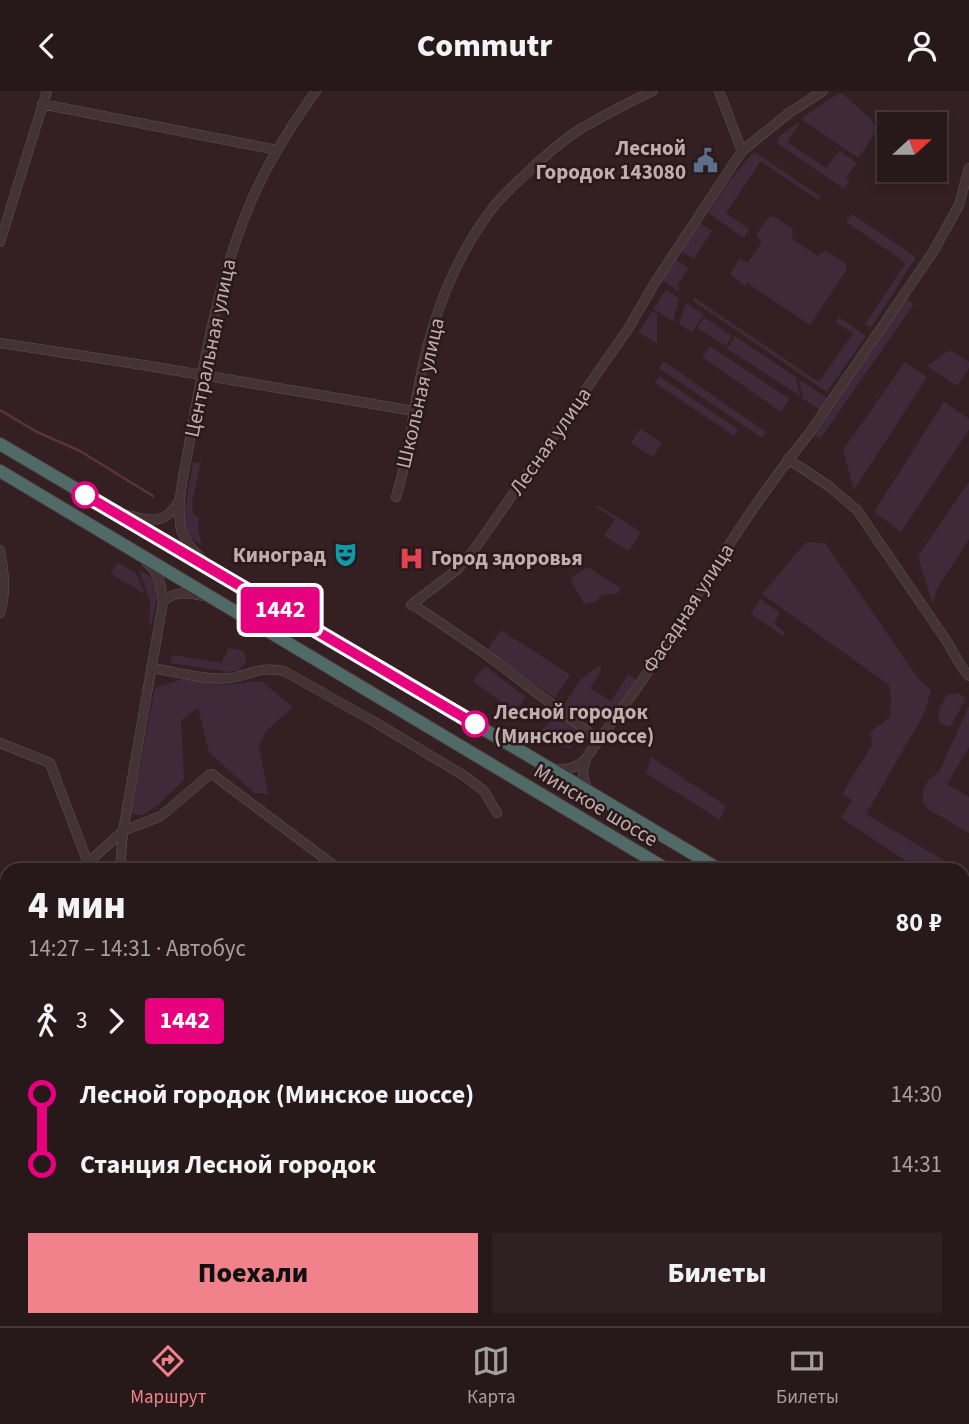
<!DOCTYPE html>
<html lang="ru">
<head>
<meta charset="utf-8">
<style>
	body { margin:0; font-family:"Source Sans 3",sans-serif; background:#2f2123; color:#f1f3f6; height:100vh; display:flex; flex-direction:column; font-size:26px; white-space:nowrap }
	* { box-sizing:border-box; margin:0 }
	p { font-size:23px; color:#a4a0a2 }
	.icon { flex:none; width:38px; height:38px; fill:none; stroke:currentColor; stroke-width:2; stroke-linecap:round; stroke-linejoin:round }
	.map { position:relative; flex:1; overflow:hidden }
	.sheet { position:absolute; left:0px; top:772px; width:970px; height:464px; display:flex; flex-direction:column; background:#27181a; border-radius:21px 21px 0 0; box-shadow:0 4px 10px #0003,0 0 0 2px #433739 }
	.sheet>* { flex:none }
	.badge { padding:0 14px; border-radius:5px; font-size:24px; line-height:46px }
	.needle { width:46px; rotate:69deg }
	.buttons { position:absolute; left:877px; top:21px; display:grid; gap:14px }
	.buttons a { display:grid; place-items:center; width:70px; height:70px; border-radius:0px; background:#27181a; box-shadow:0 4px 10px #0003,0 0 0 2px #433739; font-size:35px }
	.map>.badge { position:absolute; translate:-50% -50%; box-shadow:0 0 0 4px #fff }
	.legs { display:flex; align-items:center; gap:10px; height:77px; padding:0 28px; font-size:23px }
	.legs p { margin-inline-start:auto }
	.summary { display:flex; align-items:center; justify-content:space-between; height:119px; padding:0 28px }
	h1 { font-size:38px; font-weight:800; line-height:52px }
	.primary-button { display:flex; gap:14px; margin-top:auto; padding:14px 28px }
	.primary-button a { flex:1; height:80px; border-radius:0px; background:#f1828b; color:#111; font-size:28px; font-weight:800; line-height:80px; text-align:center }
	.primary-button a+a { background:#2f2123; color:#f1f3f6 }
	ul { padding:0 28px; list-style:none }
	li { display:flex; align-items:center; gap:24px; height:70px; font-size:26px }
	li i { display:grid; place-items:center; width:10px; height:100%; margin:0 9px; background:currentColor }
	li i::after { content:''; width:18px; height:18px; margin:-9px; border:5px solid; border-radius:50%; background:#27181a }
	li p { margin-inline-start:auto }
	li:first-child i { background:linear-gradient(#0000 50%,currentColor 0) }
	li:last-child i { background:linear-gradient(currentColor 50%,#0000 0) }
	header { display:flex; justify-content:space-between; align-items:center; height:91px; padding:0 28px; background:#27181a; font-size:32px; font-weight:800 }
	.tab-bar { display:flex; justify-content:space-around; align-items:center; height:98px; border-top:2px solid #433739; background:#27181a; font-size:19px; color:#a4a0a2 }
	.tab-bar a { display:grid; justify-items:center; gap:4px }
	.tab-bar .current { color:#f1828b }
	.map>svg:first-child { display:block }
	.green { fill:#3e2a39 }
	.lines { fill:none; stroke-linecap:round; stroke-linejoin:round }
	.stream { stroke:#5a3438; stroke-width:2.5 }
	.minor-casing { stroke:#635052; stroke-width:10 }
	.highway-casing { stroke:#4c3b3c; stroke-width:14 }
	.minor { stroke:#443335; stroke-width:9 }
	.highway { stroke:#506a68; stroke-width:12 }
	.rail-casing { stroke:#6b5557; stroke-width:5 }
	.rail { stroke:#29191a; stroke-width:2.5; stroke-dasharray:8; stroke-linecap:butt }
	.line-1-casing { stroke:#fff; stroke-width:16 }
	.line-1 { stroke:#e6007e; stroke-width:10 }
	.stop-1-dot { fill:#fff; stroke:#e6007e; stroke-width:3.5 }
	.labels { text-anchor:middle; stroke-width:5; stroke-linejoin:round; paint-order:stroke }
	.poi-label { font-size:21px; font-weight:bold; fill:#c2adae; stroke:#29191a; text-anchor:end }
	.street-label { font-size:21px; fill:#c2adae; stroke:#29191a }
	.stop-label { font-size:21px; font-weight:bold; fill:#c2adae; stroke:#29191a; text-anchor:start }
</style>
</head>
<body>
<header><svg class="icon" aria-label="back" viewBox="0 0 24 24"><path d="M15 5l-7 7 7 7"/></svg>Commutr<svg class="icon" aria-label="person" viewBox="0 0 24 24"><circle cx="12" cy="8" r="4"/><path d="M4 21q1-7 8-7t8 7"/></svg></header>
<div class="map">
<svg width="969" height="1235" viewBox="0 0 969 1235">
	<rect width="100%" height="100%" fill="#342022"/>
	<path class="green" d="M 841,2 L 869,26 L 878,38 L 858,67 L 801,28 L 831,7 Z
		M 797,32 L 799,33 L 787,51 L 826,77 L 839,60 L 857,72 L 846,87 L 849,90 L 844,98 L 777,52 L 780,45 Z
		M 755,61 L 821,106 L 818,109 L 761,70 L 726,122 L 749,138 L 744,147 L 708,122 L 731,88 L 752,63 Z
		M 852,123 L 916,166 L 871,237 L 865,233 L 906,172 L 846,131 Z
		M 772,125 L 775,126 L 793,138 L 792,148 L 818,165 L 823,161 L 827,160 L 846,173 L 846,180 L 810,234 L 747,192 L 745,195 L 730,183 L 739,168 L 748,171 L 762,151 L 756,144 L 767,128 Z
		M 699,132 L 712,140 L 694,168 L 681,160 Z
		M 675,168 L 689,177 L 678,193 L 679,201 L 662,189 Z
		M 666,199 L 679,208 L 673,230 L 653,218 Z
		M 695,207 L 819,291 L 853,242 L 836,231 L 839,226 L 866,245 L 827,301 L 693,210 Z
		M 906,208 L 914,213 L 820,348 L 813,343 Z
		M 686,212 L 704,224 L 692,241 L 679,233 Z
		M 652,220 L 657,223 L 657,253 L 639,241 Z
		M 704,226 L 732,245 L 726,255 L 697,237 Z
		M 735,245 L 796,286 L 800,305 L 727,258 Z
		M 710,255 L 790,308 L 781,321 L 702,266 Z
		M 950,259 L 969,271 L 969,277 L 957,295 L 927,275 Z
		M 663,270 L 766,341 L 762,347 L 659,277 Z
		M 905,271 L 927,286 L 854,399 L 843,359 Z
		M 659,285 L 738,338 L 734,345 L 655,292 Z
		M 799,288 L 830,309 L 822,320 L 803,308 Z
		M 944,311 L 969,328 L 969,339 L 901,441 L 874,421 Z
		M 640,338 L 662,352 L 653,366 L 631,352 Z
		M 201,371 L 192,412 L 193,421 L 199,428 L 198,438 L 202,454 L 189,446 L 183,430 L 193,372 Z
		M 969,391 L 969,448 L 938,496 L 932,512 L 918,465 Z
		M 598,414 L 641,441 L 629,460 L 604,445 L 615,428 L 596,416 Z
		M 806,451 L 825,452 L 917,586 L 931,600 L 924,623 L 866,723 L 960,779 L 916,779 L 917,777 L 841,727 L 852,709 L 842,703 L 872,654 L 870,641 L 890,626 L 891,607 L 889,594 L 762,503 Z
		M 118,471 L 136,482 L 145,503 L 111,483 Z
		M 588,476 L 620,497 L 618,502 L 600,505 L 597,510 L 584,513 L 570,487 Z
		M 139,479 C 167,490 155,512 151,535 L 149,534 L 150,511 Z
		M 760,508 L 780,522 L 774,532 L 785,542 L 783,545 L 751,523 Z
		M 501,539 L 570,584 L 555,607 L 487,559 Z
		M 229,557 L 241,559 L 245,563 L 246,571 L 239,579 L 229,581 L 171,572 L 172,564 L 221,572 Z
		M 485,575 L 526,606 L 514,621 L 473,590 Z
		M 598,575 L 602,578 L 590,597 L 611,610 L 628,583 L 637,589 L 614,621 L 596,614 L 571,624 L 562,617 L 581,588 Z
		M 183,588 L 222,594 L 261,590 L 293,616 L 266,640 L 259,655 L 268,703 L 254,702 L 209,661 L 198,617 L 181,629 L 184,689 L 159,713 L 143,724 L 131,723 L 155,597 Z
		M 959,602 L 966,607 L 950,636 L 938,631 L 940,616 L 947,604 Z
		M 969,615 L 969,656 L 947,693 L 969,706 L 969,742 L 928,718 L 923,712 L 923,700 L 928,689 L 939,681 Z
		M 560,622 L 582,641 L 569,658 L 541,639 Z
		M 651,666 L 726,715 L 720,729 L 646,682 Z
		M 963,780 L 969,784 L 969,864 L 963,860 Z"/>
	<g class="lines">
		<path class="stream" d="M 0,319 L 37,341 L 80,360 L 153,405"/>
		<defs>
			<path id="minor" d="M 719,0 L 742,60
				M 42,13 L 277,59
				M 0,151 L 47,0
				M 0,252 L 143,274 L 414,320
				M 788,368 L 830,396 L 857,419 L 946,549 L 963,578 L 969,585
				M 396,406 C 410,362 413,315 424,270 C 436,217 458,163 491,119 C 502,104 518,91 532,77 C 547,63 564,48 582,37 C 605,24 629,11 653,0
				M 124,423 C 147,429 165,436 178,411
				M 0,459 C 4,484 7,496 0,522
				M 202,468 C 192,458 181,447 180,432 C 177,405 186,375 190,348 C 205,264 219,184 253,106 C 270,68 292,33 316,0
				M 163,511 C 174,499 188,502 203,505
				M 151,577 C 173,580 208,590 229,587 C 251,584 259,575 284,580 L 373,630 L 466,686 L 484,700 L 497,722
				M 599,649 L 483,561 L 418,517 L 411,514 L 458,478 L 474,459 L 628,238 L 656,190 L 742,60 L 789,22 L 823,0
				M 0,652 L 50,672 L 88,772
				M 554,678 C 567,679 576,677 586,668
				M 588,700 C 582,685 581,681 587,666 C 605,640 625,615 643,588 C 697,506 746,420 808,344 L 933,161 L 959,114 L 969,77
				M 80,779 L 123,740 L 161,725 L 209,684 L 212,683 L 340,779
				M 120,779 L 123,740 L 163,511 C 161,494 160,482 146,471
				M 0,846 L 7,840
				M 962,1002 L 969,1006
				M 682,1228 L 692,1235
				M 955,1228 L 965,1235"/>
			<path id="highway" d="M 0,353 L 551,678 L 720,779
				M 0,380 L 668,779
				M 962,924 L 969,928
				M 962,953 L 969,957"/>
		</defs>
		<use href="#minor" class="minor-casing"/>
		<use href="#highway" class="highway-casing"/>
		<use href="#minor" class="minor"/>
		<use href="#highway" class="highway"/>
		<defs>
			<path id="rail" d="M 0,1048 L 7,1046
				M 0,1074 L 7,1072
				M 0,1087 L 7,1086
				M 962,1091 L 969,1095
				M 962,1115 L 969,1120
				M 962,1136 L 969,1140"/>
		</defs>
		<use href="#rail" class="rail-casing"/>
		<use href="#rail" class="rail"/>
	</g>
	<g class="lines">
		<defs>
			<path id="line-1" d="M 85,404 L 475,633"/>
		</defs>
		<use href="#line-1" class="line-1-casing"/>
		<use href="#line-1" class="line-1"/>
	</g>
	<defs>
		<symbol id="civic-bare" viewBox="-9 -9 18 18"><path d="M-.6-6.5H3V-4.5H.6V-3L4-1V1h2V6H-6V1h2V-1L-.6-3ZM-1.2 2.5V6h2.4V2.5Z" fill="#5c6f8a" stroke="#29191a" stroke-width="2.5" paint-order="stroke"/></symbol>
		<symbol id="theatre-bare" viewBox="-9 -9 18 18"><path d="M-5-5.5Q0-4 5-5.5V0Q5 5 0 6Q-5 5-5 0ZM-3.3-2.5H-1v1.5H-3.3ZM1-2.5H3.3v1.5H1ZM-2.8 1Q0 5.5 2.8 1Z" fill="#0f9aa8" stroke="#29191a" stroke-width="2.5" paint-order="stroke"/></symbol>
		<symbol id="hospital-bare" viewBox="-9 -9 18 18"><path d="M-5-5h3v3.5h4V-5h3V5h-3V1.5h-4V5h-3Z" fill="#e0444e" stroke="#29191a" stroke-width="2.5" paint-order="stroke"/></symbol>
	</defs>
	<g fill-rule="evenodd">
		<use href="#civic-bare" x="688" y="52" width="35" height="35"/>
		<use href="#theatre-bare" x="328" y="446" width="35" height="35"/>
		<use href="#hospital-bare" x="394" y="450" width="35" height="35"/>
	</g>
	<g class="stop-1-dot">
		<circle cx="85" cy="404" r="12"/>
		<circle cx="475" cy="633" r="12"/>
	</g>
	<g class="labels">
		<g class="poi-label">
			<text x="686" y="64">Лесной<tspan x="686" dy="24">Городок 143080</tspan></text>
			<text x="326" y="471">Киноград</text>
			<text x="431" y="474" text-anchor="start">Город здоровья</text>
		</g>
		<g class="street-label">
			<text transform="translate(210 257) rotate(-78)" y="7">Центральная улица</text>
			<text transform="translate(420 302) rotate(-77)" y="7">Школьная улица</text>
			<text transform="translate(550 350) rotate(-55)" y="7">Лесная улица</text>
			<text transform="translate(688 517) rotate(-57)" y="7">Фасадная улица</text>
			<text transform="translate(596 714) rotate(31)" y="7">Минское шоссе</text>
		</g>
		<g class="stop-label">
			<text x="494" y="628">Лесной городок<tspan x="494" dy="24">(Минское шоссе)</tspan></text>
		</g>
	</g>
</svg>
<div class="buttons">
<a><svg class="needle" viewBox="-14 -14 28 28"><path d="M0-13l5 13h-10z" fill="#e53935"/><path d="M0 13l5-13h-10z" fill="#a4a0a2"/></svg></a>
</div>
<b class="badge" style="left:280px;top:519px;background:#e6007e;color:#fff">1442</b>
<section class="sheet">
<div class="summary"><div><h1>4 мин</h1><p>14:27 – 14:31 · Автобус</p></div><b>80 ₽</b></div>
<div class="legs"><svg class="icon" aria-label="walk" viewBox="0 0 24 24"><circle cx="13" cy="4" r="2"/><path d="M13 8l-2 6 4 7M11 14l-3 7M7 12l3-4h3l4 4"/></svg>3<svg class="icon" aria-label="forward" viewBox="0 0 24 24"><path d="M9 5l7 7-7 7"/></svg><b class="badge" style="background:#e6007e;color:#fff">1442</b></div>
<ul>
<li><i style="color:#e6007e"></i><b>Лесной городок (Минское шоссе)</b><p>14:30</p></li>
<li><i style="color:#e6007e"></i><b>Станция Лесной городок</b><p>14:31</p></li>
</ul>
<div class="primary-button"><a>Поехали</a><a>Билеты</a></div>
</section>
</div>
<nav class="tab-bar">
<a class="current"><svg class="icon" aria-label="directions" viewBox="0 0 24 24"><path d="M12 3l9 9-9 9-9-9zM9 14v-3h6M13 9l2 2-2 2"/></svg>Маршрут</a>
<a><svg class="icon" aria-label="map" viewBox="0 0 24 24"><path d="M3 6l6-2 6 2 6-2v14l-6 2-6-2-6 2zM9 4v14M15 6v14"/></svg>Карта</a>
<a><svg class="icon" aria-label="tickets" viewBox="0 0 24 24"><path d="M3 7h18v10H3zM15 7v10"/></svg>Билеты</a>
</nav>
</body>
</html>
